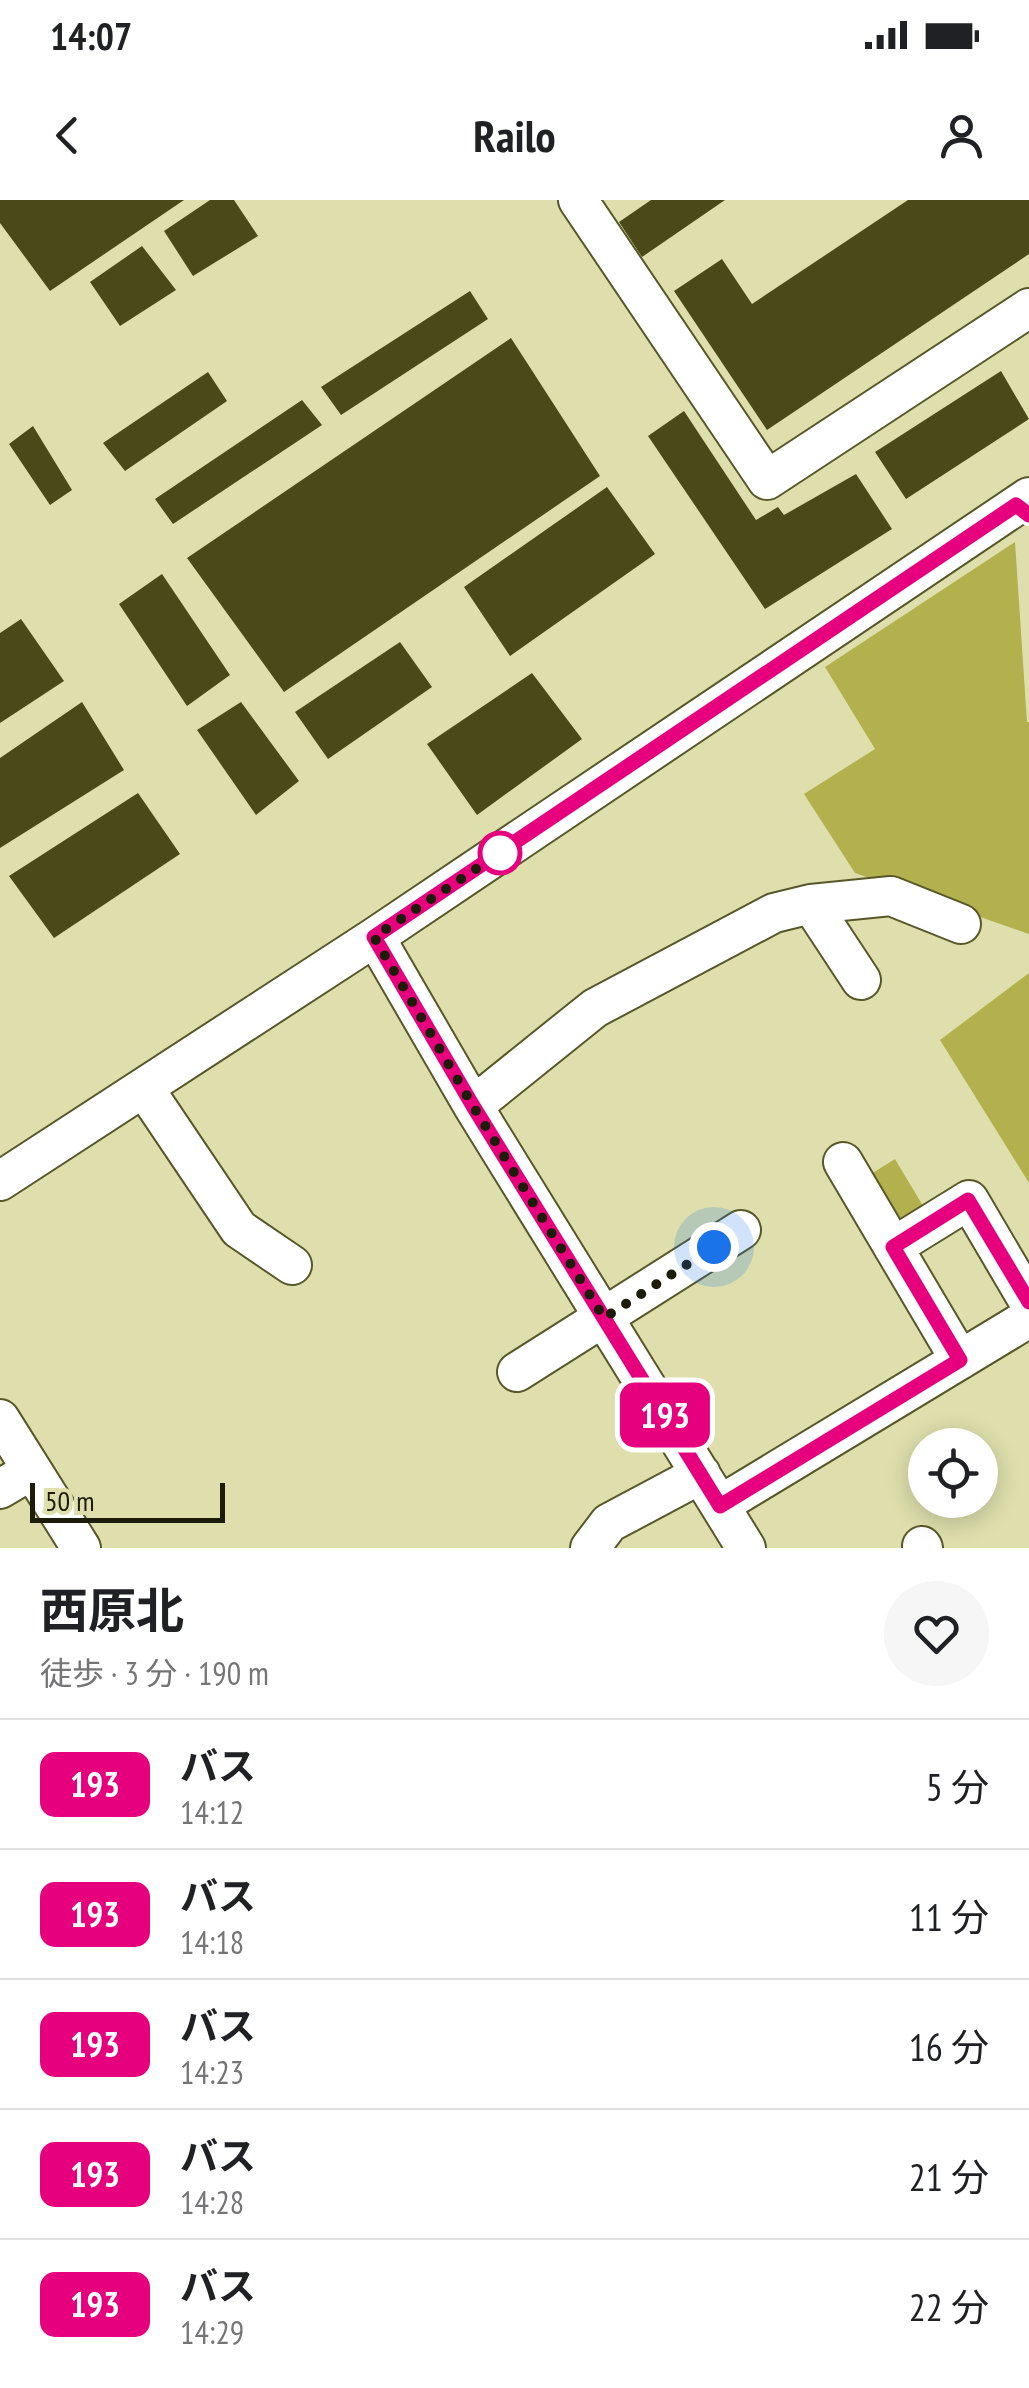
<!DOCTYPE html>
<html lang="ja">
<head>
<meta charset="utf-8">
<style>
	body { margin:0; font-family:"PT Sans Narrow","Noto Sans JP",sans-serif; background:#f6f6f6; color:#202124; height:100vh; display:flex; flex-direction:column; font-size:38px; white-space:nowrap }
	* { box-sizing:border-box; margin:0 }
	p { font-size:32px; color:#757577 }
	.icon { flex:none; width:55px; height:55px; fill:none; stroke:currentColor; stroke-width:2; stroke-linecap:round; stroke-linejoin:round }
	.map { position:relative; height:1348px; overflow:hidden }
	.sheet { display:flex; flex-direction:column; background:#fff; flex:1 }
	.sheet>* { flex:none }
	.badge { padding:0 20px; border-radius:15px; font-size:35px; line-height:65px }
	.fabs { position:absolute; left:908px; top:1228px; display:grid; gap:20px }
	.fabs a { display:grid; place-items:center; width:90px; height:90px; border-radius:50%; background:#fff; box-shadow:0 5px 25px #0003; font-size:50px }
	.scale { position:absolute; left:30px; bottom:25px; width:195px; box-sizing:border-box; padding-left:10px; border:5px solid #1c1c09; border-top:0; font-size:28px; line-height:35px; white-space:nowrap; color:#1c1c09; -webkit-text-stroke:8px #dedfac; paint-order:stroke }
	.you { position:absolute; width:50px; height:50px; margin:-25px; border:8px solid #fff; border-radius:50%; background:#1a73e8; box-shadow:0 0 0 15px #1a73e833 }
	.map>.badge { position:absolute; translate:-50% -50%; box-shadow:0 0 0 5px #fff }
	.round { display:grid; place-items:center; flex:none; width:105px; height:105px; border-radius:52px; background:#f6f6f6 }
	.summary { display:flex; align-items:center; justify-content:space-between; height:170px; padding:0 40px }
	h1 { font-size:48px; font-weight:700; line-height:75px }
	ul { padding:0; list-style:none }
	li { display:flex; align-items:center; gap:30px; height:130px; padding:0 40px; border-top:2px solid #e0e0e0 }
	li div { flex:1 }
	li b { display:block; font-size:38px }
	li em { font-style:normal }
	li .badge { min-width:110px; font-weight:700; text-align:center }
	.status { display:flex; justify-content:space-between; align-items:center; height:70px; padding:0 50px; background:#fff; direction:ltr }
	.status svg { height:28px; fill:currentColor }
	header { display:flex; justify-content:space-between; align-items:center; height:130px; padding:0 40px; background:#fff; font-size:45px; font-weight:700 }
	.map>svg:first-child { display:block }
	.green { fill:#b3b14e }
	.building { fill:#4a491a }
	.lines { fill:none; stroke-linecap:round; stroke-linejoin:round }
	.minor-casing { stroke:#585729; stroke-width:42 }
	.minor { stroke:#fff; stroke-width:38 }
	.line-casing { stroke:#fff; stroke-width:22 }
	.line { stroke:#e6007e; stroke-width:15 }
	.walk { stroke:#1c1c09; stroke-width:10; stroke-dasharray:0 18 }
	.stop-dot { fill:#fff; stroke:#e6007e; stroke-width:5 }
</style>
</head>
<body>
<div class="status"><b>14:07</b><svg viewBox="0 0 49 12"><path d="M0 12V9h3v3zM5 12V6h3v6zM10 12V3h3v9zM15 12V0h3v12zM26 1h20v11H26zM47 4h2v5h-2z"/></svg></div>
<header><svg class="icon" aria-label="back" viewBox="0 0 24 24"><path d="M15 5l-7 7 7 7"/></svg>Railo<svg class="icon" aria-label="person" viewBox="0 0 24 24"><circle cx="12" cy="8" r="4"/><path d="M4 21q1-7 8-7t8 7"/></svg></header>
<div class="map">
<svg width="1029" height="1348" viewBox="0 0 1029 1348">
	<rect width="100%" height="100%" fill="#dedfac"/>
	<path class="green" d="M 1015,342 L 1027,522 L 1029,522 L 1029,734 L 855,673 L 804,594 L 875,549 L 825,467 Z
		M 1029,773 L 1029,983 L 940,840 Z
		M 895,959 L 926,1011 L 893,1031 L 863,979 Z"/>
	<path class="building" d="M 0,0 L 184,0 L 50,91 L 0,23 Z
		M 210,0 L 234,0 L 258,36 L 193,76 L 164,31 Z
		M 651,0 L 725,0 L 642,57 L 619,22 Z
		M 908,0 L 1029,0 L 1029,54 L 767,230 L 674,91 L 722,59 L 752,104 Z
		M 142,46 L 176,90 L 120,126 L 90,82 Z
		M 470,91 L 488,119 L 341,215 L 321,187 Z
		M 511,138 L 600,276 L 284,492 L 187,358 Z
		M 1001,171 L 1029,219 L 906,299 L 875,252 Z
		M 208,172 L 227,201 L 125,271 L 103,243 Z
		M 302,200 L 322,225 L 173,324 L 155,299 Z
		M 684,211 L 756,320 L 778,307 L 784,315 L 856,274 L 892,329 L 765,409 L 648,236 Z
		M 33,226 L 72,290 L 50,305 L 9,244 Z
		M 607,287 L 655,354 L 510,456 L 464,387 Z
		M 162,374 L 230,475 L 187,506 L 119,404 Z
		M 21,419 L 64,481 L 0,523 L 0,433 Z
		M 400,442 L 432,487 L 328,559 L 295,512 Z
		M 532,473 L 582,539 L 477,615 L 427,544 Z
		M 82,502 L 124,570 L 0,648 L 0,558 Z
		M 241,502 L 299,581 L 256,615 L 197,530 Z
		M 138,593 L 180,654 L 54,738 L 9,676 Z"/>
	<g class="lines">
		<defs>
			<path id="minor" d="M 578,0 L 767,280 L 1029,108
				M 811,704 L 861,780
				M 375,737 L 473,906 L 746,1348
				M 144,888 L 239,1029 L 292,1065
				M 473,906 L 595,808 L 774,713 L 811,704 L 891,696 L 961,724
				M 843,962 L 960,1160
				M 0,981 L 375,737 L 1029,297
				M 893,1047 L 969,1000 L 1029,1102
				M 517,1172 L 741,1030
				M 0,1219 L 81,1348
				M 0,1289 L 32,1270
				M 720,1305 L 1029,1118
				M 922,1346 L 923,1348
				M 590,1348 L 609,1323 L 701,1274"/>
		</defs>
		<use href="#minor" class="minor-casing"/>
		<use href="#minor" class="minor"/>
	</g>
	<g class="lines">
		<defs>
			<path id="line" d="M 1029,315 L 1016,305 L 374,737 L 473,906 L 720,1306 L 960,1160 L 893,1047 L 968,1000 L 1029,1102"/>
		</defs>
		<use href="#line" class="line-casing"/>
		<use href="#line" class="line"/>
		<path class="walk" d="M 500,653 L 503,651 L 374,737 L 473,906 L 604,1118 L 714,1047"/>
	</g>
	<circle class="stop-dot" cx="500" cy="653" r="20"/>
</svg>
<div class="fabs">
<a><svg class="icon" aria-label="locate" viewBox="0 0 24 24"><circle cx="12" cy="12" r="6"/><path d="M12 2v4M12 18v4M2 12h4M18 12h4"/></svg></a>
</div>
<div class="scale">50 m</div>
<div class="you" style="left:714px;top:1047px"></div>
<b class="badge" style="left:665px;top:1215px;background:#e6007e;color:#fff">193</b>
</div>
<section class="sheet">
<div class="summary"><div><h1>西原北</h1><p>徒歩 · 3 分 · 190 m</p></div><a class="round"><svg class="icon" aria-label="heart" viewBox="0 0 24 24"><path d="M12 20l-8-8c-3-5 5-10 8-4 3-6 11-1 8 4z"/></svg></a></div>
<ul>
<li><span class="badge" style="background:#e6007e;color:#fff">193</span><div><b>バス</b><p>14:12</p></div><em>5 分</em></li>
<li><span class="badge" style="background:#e6007e;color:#fff">193</span><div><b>バス</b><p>14:18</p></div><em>11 分</em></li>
<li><span class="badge" style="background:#e6007e;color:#fff">193</span><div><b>バス</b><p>14:23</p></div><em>16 分</em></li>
<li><span class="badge" style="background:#e6007e;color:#fff">193</span><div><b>バス</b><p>14:28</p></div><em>21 分</em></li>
<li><span class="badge" style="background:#e6007e;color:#fff">193</span><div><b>バス</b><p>14:29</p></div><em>22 分</em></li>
</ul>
</section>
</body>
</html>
